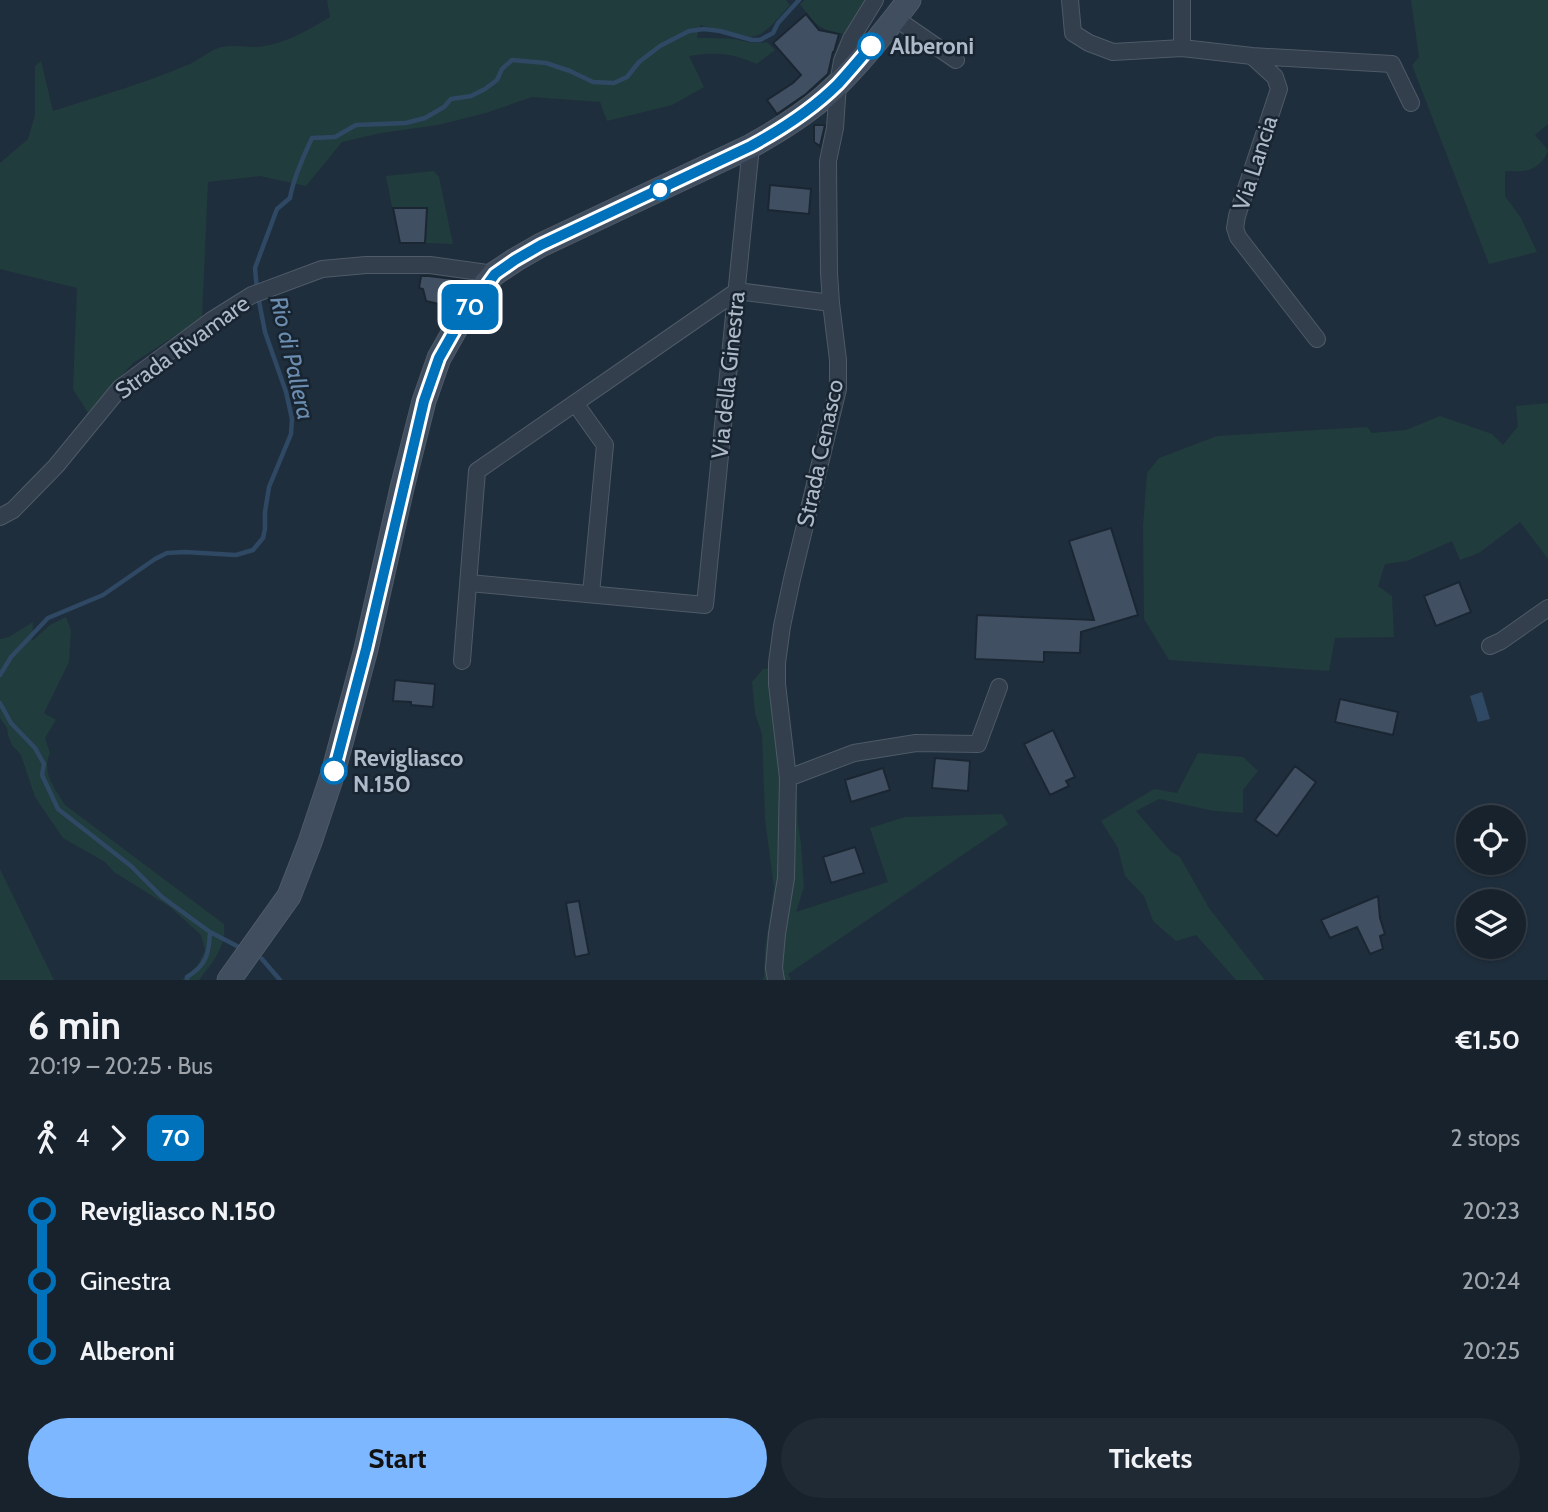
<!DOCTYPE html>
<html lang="en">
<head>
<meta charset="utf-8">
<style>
	body { margin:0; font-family:Cabin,sans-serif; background:#202a35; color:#f1f3f6; height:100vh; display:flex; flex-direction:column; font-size:26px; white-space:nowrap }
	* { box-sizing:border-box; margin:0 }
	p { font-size:23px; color:#9ea4aa }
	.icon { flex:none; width:38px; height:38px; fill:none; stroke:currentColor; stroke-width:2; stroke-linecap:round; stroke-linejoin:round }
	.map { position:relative; height:980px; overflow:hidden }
	.sheet { display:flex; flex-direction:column; background:#17222d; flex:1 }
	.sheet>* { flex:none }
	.badge { padding:0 14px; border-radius:10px; font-size:24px; line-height:46px }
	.controls { position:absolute; left:1456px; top:805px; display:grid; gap:14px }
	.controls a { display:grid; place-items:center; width:70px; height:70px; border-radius:50%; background:#17222d; box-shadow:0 2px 5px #0004,0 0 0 2px #363f49; font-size:35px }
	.map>.badge { position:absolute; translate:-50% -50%; box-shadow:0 0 0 4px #fff }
	.legs { display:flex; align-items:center; gap:10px; height:77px; padding:0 28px; font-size:23px }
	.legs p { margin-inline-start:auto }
	.headline { display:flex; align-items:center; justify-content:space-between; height:119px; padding:0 28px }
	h1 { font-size:38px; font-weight:700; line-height:52px }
	.button { display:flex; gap:14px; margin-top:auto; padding:14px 28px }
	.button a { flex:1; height:80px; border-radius:42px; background:#7db7ff; color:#111; font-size:28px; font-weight:700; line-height:80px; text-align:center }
	.button a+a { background:#202a35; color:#f1f3f6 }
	ul { padding:0 28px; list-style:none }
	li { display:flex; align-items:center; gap:24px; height:70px; font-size:26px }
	li i { display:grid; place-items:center; width:10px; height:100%; margin:0 9px; background:currentColor }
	li i::after { content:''; width:18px; height:18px; margin:-9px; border:5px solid; border-radius:50%; background:#17222d }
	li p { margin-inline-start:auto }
	li:first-child i { background:linear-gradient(#0000 50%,currentColor 0) }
	li:last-child i { background:linear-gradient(currentColor 50%,#0000 0) }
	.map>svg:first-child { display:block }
	.green { fill:#213c3d }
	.water { fill:#2f4863 }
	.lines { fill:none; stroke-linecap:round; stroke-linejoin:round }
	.stream { stroke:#2f4863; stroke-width:4.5 }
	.building { fill:#405062; stroke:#1b2633; stroke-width:2 }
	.street-casing { stroke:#4e5a67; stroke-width:18 }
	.secondary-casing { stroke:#4e5a67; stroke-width:25 }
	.street { stroke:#333f4c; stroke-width:16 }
	.secondary { stroke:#414e60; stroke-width:23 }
	.line-1-casing { stroke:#fff; stroke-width:16 }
	.line-1 { stroke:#0072bc; stroke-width:10 }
	.stop-1-dot { fill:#fff; stroke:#0072bc; stroke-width:3.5 }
	.labels { text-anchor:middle; stroke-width:5; stroke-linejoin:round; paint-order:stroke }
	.stop-label { font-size:23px; font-weight:bold; fill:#aebac9; stroke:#192431; text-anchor:start }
	.street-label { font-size:23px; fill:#aebac9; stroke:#192431 }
	.water-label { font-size:24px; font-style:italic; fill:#6b8daf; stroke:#192431 }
</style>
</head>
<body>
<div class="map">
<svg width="1548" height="980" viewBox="0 0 1548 980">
	<rect width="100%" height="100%" fill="#1f2e3c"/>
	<path class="green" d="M 327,0 L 786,0 L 790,5 L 773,24 L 761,34 L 751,37 L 700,25 L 697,38 C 709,38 721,38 733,39 C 747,41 752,45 767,42 L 775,50 L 757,64 C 730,53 718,52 689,56 L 704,87 L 672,105 L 607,121 L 600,102 L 532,97 L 486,113 L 438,125 L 381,133 L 342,142 L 306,186 L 260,176 L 208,182 L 202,318 L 133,363 L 88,413 L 73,389 L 77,288 L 0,269 L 0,163 L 28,139 L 35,115 L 35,66 L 41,61 L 53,111 C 97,97 142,84 185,66 C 197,62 207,52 218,48 C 229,44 244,47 256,47 C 283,45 307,31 330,17 Z
		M 805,0 L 866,0 L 848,35 C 817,28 819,29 800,4 Z
		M 1411,0 L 1548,0 L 1548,124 L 1535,135 L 1548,150 C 1545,161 1535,170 1523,171 C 1518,172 1510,171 1505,171 L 1505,196 L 1521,218 L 1537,252 L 1489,264 L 1412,65 L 1419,57 Z
		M 434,171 L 439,177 L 453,244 L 425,243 L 427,208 L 392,207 L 386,176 Z
		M 1548,403 L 1548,559 L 1520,522 L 1479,553 L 1460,560 L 1452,541 L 1407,561 L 1385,564 L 1378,586 L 1392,596 L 1394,637 L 1335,638 L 1329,671 L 1169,660 L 1144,619 L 1143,526 L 1147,473 L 1159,458 L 1217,436 L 1367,427 L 1372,433 L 1406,430 L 1440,416 L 1492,434 L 1503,445 L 1518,426 L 1516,406 Z
		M 66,617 L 71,630 L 69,662 L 44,713 L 56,720 L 45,738 L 50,753 C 41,772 55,789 65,805 L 224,924 C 227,946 212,963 199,980 L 182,980 L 198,965 L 205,950 L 201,935 L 170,907 L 114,872 L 105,862 L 63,838 L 35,797 L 21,755 L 12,745 L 8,735 L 7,728 L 0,718 L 0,639 L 9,637 L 33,622 L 32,641 L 50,625 Z
		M 771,668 L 783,780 L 783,878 L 769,980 L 762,980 L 764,977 L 765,949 L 774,888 L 765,819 L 762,734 L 755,713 L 752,682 L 763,669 Z
		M 1198,753 L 1243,757 L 1258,771 L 1243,790 L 1243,813 L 1214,811 L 1159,799 L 1136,811 L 1170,851 L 1180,857 L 1209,908 L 1265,980 L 1236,980 L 1196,935 L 1176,941 L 1153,921 L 1144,896 L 1125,876 L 1118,848 L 1101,821 L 1154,789 L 1177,793 Z
		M 790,784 L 796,784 L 798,825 L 801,843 L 804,887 L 796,912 L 888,882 L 870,828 L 905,817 L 1002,814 L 1008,824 L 788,974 L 791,980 L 782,980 L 780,939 Z
		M 0,869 L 54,980 L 0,980 Z"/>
	<path class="water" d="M 1482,692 L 1490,719 L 1478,722 L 1470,696 Z"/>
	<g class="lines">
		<path class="stream" d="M 0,675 L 11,657 L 48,618 L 103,595 L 155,559 L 167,553 L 185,552 L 236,555 L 253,550 L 263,538 L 265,529 L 265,512 L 269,487 L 291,434 L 292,419 L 286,392 L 265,332 L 257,291 L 255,268 L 277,209 L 290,198 C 293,179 304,155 312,138 L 335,137 L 356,125 L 406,123 L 425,118 L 444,107 L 451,99 L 471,96 L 485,89 L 497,80 L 502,69 L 512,60 L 546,63 L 570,71 L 593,82 L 614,83 L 627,77 L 639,62 L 660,46 L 689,31 L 704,29 L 720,31 L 752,40 L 760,40 L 773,33 L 778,23 L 799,0
			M 0,703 L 11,723 L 35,748 L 44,764 L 42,775 L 58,809 L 131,866 L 162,897 L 210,932 C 209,953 207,965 187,977 L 187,980
			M 210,932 L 237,946
			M 262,959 L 280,980"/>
	</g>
	<path class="building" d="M 806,14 L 819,30 L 839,34 L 834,52 L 833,52 L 828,74 L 806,94 L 777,114 L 767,100 L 793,83 L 801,75 L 773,43 Z
		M 814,125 L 825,125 L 820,146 L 814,142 Z
		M 770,185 L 811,189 L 809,214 L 768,210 Z
		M 393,208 L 427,208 L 425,243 L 400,243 Z
		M 421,276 L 429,276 L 470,281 L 451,310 L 451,307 L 426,301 L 423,289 L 419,288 Z
		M 1111,528 L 1138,615 L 1081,632 L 1080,653 L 1044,652 L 1044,662 L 975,659 L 977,615 L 1094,620 L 1069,541 Z
		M 1459,582 L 1471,612 L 1436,626 L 1424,596 Z
		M 395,680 L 435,684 L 433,707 L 411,705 L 411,702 L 393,701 Z
		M 1340,699 L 1398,712 L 1393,735 L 1335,722 Z
		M 1053,730 L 1075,777 L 1066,781 L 1069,786 L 1050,795 L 1024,744 Z
		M 935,758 L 970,761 L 968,791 L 932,788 Z
		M 1295,766 L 1316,782 L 1277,836 L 1255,820 Z
		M 883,768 L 890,790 L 851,802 L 845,780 Z
		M 855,847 L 864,873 L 831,883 L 823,857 Z
		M 1378,896 L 1380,918 L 1385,934 L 1380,936 L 1383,949 L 1370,954 L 1357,927 L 1330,938 L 1321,920 Z
		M 579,901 L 589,954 L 575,957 L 566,903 Z"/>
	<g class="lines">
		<defs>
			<path id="street" d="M 1070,0 L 1073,33 L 1089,43 L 1113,52 L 1182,48 L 1182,0
				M 895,18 L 956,60
				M 1182,48 L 1252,56 L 1392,64 L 1411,103
				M 1252,56 L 1275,77 L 1279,89 L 1237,216 L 1235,228 L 1238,237 L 1317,339
				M 575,403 L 605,445 L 591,594
				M 0,517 L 13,510 L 56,466 L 120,388 L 212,320 L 252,295 L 322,269 L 366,265 L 430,265 L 494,274
				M 469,583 L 705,605 L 751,146
				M 1490,646 L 1501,641 L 1548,608
				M 462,661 L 477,471 L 737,291 L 831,303
				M 788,778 L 854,753 L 916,743 L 978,744 L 999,687
				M 776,980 L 774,968 L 777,934 L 786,878 L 788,778 L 777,684 L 777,663 L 782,626 L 792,579 L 838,389 L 838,360 L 831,303 L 829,273 L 828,161 L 835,128 L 838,84 L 842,61 L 851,39 L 875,0"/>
			<path id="secondary" d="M 229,980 L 289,896 L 310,842 L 333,773 L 366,649 L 402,488 L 424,401 L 439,358 L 456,328 L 486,283 L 494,274 L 515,260 L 541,245 L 751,146 C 776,132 801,117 823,98 C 854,71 884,33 909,0"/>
		</defs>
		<use href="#street" class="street-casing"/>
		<use href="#secondary" class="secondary-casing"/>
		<use href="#street" class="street"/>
		<use href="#secondary" class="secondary"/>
	</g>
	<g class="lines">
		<defs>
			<path id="line-1" d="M 334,771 L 366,649 L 424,401 L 439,358 L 456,328 L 495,274 L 515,260 L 541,245 L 751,146 C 782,129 813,109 838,84 C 849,72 860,59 871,46"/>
		</defs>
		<use href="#line-1" class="line-1-casing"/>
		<use href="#line-1" class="line-1"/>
	</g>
	<g class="stop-1-dot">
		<circle cx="871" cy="46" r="12"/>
		<circle cx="660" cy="190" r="9"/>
		<circle cx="334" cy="771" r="12"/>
	</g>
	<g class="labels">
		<g class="stop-label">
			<text x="890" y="54">Alberoni</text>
			<text x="353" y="766">Revigliasco<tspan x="353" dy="26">N.150</tspan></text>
		</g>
		<g class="street-label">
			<text transform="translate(1255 163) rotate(-72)" y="8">Via Lancia</text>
			<text transform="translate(182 347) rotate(-36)" y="8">Strada Rivamare</text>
			<text transform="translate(728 375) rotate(-84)" y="8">Via della Ginestra</text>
			<text transform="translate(820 453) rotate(-78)" y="8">Strada Cenasco</text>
		</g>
		<g class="water-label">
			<text transform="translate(292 358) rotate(77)" y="8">Rio di Pallera</text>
		</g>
	</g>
</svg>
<div class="controls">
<a><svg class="icon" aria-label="locate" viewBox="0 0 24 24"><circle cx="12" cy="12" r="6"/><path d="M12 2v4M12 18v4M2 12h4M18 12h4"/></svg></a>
<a><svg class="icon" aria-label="layers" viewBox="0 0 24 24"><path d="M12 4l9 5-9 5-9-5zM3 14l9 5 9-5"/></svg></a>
</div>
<b class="badge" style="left:470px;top:307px;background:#0072bc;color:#fff">70</b>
</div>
<section class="sheet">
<div class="headline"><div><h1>6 min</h1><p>20:19 – 20:25 · Bus</p></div><b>€1.50</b></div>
<div class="legs"><svg class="icon" aria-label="walk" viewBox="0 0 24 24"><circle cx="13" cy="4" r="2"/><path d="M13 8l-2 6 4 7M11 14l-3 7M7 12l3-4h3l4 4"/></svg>4<svg class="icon" aria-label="forward" viewBox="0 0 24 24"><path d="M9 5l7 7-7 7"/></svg><b class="badge" style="background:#0072bc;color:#fff">70</b><p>2 stops</p></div>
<ul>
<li><i style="color:#0072bc"></i><b>Revigliasco N.150</b><p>20:23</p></li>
<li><i style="color:#0072bc"></i><span>Ginestra</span><p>20:24</p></li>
<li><i style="color:#0072bc"></i><b>Alberoni</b><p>20:25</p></li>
</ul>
<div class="button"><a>Start</a><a>Tickets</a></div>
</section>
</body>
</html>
